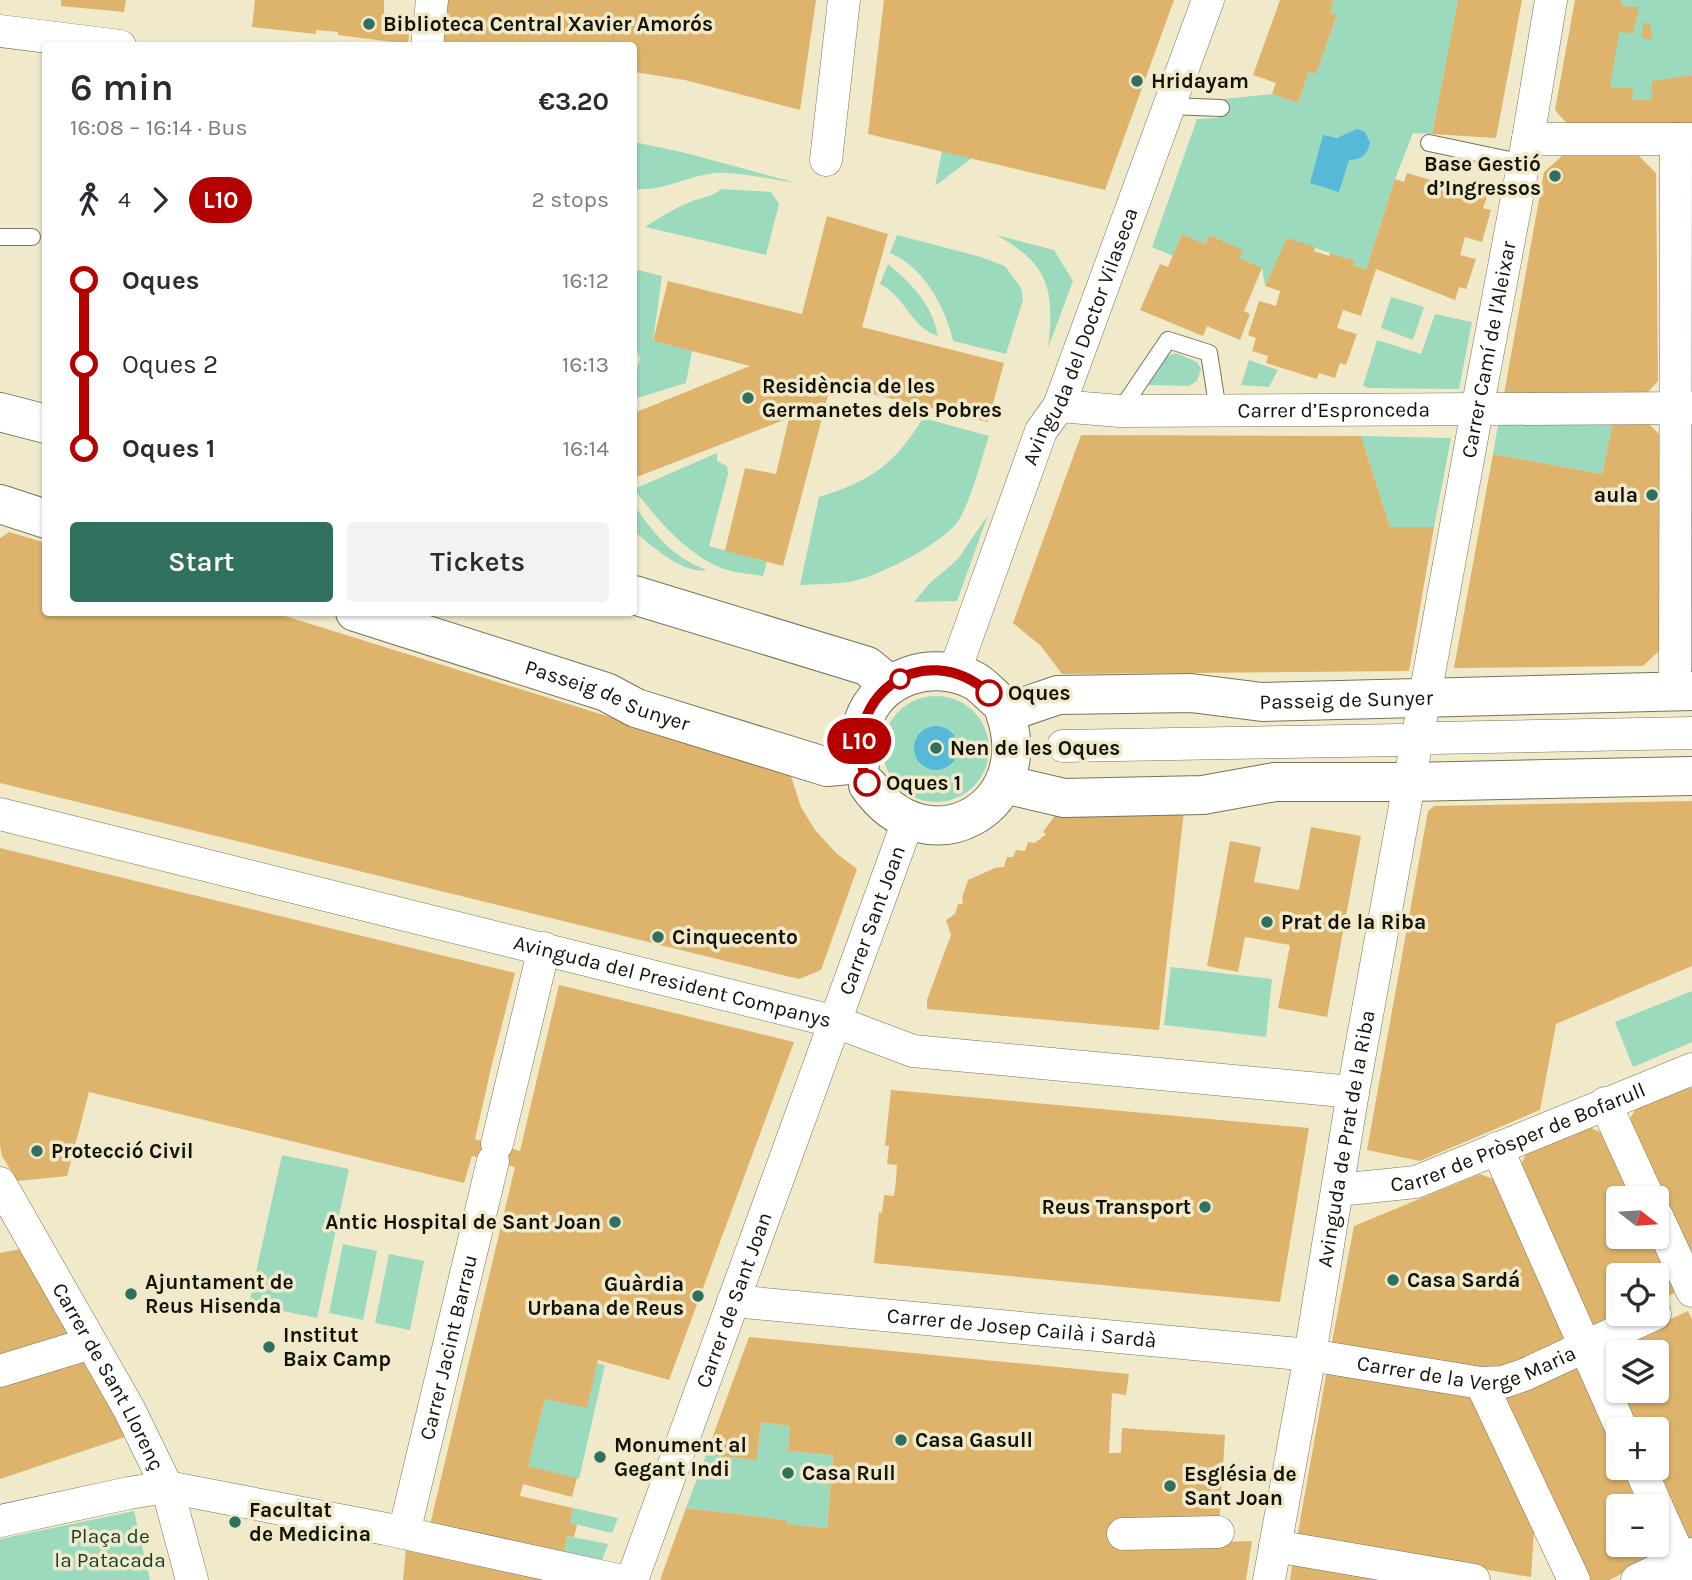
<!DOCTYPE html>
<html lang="en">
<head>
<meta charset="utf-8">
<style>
	body { margin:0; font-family:Karla,sans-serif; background:#f2f2f3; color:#2b2b33; height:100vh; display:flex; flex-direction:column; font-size:26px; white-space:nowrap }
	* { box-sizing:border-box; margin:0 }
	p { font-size:23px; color:#7c7c81 }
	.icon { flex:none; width:38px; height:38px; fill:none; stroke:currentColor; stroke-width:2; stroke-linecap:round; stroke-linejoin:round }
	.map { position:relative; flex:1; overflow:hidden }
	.details { position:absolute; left:42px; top:42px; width:595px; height:574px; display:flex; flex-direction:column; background:#fff; border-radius:7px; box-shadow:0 2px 5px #0004 }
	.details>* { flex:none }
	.badge { padding:0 14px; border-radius:23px; font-size:24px; line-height:46px }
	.needle { width:46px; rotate:107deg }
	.buttons { position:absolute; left:1606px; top:1186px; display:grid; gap:14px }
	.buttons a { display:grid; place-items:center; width:63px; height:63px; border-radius:7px; background:#fff; box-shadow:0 2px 5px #0004; font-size:35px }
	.map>.badge { position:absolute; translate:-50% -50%; box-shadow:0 0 0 4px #fff }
	.legs { display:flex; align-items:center; gap:10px; height:77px; padding:0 28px; font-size:23px }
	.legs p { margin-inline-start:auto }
	.overview { display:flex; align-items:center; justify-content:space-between; height:119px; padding:0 28px }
	h1 { font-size:38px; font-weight:600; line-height:52px }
	.primary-button { display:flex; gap:14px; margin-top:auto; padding:14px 28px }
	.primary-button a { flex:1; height:80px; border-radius:7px; background:#30705e; color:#fff; font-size:28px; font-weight:600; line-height:80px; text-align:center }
	.primary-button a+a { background:#f2f2f3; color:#2b2b33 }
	ul { padding:0 28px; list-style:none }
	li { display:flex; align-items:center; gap:24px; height:84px; font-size:26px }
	li i { display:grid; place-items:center; width:10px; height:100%; margin:0 9px; background:currentColor }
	li i::after { content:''; width:18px; height:18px; margin:-9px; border:5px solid; border-radius:50%; background:#fff }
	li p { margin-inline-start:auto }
	li:first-child i { background:linear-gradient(#0000 50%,currentColor 0) }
	li:last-child i { background:linear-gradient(currentColor 50%,#0000 0) }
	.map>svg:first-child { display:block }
	.green { fill:#9cdabe }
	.water { fill:#55b9d7 }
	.building { fill:#deb36b; fill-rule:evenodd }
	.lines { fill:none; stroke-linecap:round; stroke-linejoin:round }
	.lane-casing { stroke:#797357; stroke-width:18 }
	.street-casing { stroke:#797357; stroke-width:33 }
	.secondary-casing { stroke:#797357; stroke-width:40 }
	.lane { stroke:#fff; stroke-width:16 }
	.street { stroke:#fff; stroke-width:32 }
	.secondary { stroke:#fff; stroke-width:38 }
	.line-1-casing { stroke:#fff; stroke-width:16 }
	.line-1 { stroke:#b50000; stroke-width:10 }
	.poi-dot { fill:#30705e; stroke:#f0eaca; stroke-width:2.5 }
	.stop-1-dot { fill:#fff; stroke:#b50000; stroke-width:3.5 }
	.labels { text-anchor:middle; stroke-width:7; stroke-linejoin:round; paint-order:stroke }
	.poi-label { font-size:21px; font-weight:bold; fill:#151308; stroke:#f0eaca; text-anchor:start }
	.street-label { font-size:21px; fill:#151308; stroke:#f0eaca }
	.stop-label { font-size:21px; font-weight:bold; fill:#151308; stroke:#f0eaca; text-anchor:start }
	.park-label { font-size:21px; fill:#153d2e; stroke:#f0eaca }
</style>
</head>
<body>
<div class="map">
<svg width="1692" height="1580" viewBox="0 0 1692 1580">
	<rect width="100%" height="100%" fill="#f0eaca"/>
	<path class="green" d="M 1334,0 L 1458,0 L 1432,134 L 1413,133 L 1395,179 L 1366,270 L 1353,265 L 1354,261 L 1288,239 L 1265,286 L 1262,268 L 1239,258 L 1242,250 L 1209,235 L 1205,244 L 1182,234 L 1173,256 L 1152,247 L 1197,119 L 1218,118 L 1224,99 L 1272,94 L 1298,103 L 1309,71 L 1316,73 L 1337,16 L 1330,13 Z
		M 1621,0 L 1692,0 L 1692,75 L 1653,81 L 1651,99 L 1632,100 L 1632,88 L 1610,88 Z
		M 634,142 L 682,152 L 796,183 C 773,180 736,171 714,173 C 684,177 665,191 634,189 Z
		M 942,151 L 972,158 L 935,186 Z
		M 721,189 L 771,192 L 779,204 L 766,255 L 645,227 C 659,218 674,208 690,202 C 701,197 712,198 721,189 Z
		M 897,235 L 981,257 L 1005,266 L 1021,288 L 1023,300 L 1006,354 L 953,341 C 946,308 923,266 890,253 Z
		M 996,235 L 1054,250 L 1073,281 L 1048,348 C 1055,291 1049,263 996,235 Z
		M 888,264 C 912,284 932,304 938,336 C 911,328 907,298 880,284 Z
		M 634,269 L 662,276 L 653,341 L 692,351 L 686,383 L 634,399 L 634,381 L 640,358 L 634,343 Z
		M 1391,297 L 1424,307 L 1413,340 L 1381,328 Z
		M 1435,314 L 1472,322 L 1459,389 L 1368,388 L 1363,386 L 1377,340 L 1421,354 Z
		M 1176,353 L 1197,362 L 1201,369 L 1197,381 L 1189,386 L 1148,385 L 1146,380 L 1167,356 Z
		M 1249,360 L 1278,370 L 1269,387 L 1241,385 Z
		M 923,418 L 989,436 C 981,460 972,497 960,518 C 947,542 876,578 849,582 C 833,584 816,584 800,585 L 819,497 C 871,481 894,465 923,418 Z
		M 1613,423 L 1602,474 L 1493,454 L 1498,425 Z
		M 1361,436 L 1451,438 L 1434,527 L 1390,527 Z
		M 717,453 L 717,461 L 727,466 L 728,474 L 709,546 L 767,562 L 763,576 C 749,573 732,573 719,567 C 683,551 657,519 634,489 Z
		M 634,505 C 654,534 673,558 707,570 C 683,575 651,545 634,531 Z
		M 988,515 L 957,601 L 914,602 L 930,583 L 958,559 Z
		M883 749a53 53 0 1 1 106 0a53 53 0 1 1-106 0Z
		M 1171,967 L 1272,979 L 1266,1037 L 1164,1025 Z
		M 1692,991 L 1692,1042 L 1633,1067 L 1615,1022 Z
		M 282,1155 L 349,1169 L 317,1318 L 249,1304 Z
		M 343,1244 L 377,1251 L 363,1320 L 329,1313 Z
		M 389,1254 L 424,1261 L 410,1330 L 375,1323 Z
		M 597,1363 L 605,1365 L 579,1479 L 528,1466 L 545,1399 L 587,1407 Z
		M 761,1422 L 790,1426 L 788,1451 L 833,1455 L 827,1528 L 786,1524 L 786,1520 L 686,1508 L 706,1455 L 757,1460 Z
		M 573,1508 L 618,1518 L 612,1533 L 570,1523 Z
		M 134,1511 L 150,1580 L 0,1580 L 0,1539 Z
		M 567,1536 L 608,1544 L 602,1560 L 564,1552 Z"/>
	<path class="water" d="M 1357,129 L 1365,132 L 1370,143 C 1366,156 1363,159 1349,160 L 1339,192 L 1310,183 L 1323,135 L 1337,138 Z
		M914 748a22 22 0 1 1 44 0a22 22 0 1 1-44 0Z"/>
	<path class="building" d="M 61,0 L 126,0 L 124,12 L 61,6 Z
		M 255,0 L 384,0 L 384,13 L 411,17 L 408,44 L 338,35 L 338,32 L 328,31 L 316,30 L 316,34 L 252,27 Z
		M 448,0 L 816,0 L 800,110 L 685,80 L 634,72 L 634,46 L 442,46 Z
		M 884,0 L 1174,0 L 1105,190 L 868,134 Z
		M 1280,0 L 1334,0 L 1330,13 L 1337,15 L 1316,74 L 1309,71 L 1298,103 L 1272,94 L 1276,83 L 1253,75 Z
		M 1458,0 L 1522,0 L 1496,138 L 1432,134 Z
		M 1575,0 L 1621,0 L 1621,6 L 1639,7 L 1633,33 L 1619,32 L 1610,88 L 1633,88 L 1632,100 L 1651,99 L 1652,81 L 1692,75 L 1692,125 L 1568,125 L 1555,110 Z
		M 1643,23 L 1650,23 L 1652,39 L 1642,38 Z
		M 1562,156 L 1639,156 L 1656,173 L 1658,381 L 1648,392 L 1504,394 L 1544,172 Z
		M 1407,173 L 1444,184 L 1445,178 L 1471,185 L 1470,188 L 1488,194 L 1483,208 L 1491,210 L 1482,242 L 1465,237 L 1460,255 L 1476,259 L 1466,289 L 1459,287 L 1455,300 L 1376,269 L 1361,316 L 1343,310 L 1337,328 L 1357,334 L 1346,365 L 1340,363 L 1335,378 L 1319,373 L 1317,379 L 1266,363 L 1268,356 L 1252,351 L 1256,338 L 1248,335 L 1259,301 L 1276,306 L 1280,291 L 1265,286 L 1287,238 L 1315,247 L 1314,251 L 1329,256 L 1330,253 L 1355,261 L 1353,265 L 1366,270 L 1395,179 L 1404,182 Z
		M 827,216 L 888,234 L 862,327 L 1004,363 L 988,422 L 831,384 L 783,566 L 725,551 L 745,468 L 776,474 L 789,418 L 634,478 L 634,413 L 750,366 L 653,341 L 668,281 L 802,314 Z
		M 1182,234 L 1205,244 L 1209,235 L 1243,250 L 1239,258 L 1262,268 L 1244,311 L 1250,314 L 1240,340 L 1207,326 L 1203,336 L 1140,310 L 1160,264 L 1168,267 Z
		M 1613,423 L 1648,423 L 1659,434 L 1662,648 L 1643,666 L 1454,668 L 1493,454 L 1602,474 Z
		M 1081,435 L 1361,436 L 1390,527 L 1434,527 L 1409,671 L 1062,674 L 1041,646 L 1013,623 Z
		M 9,532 L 46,543 L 46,612 L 272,612 L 790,773 L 801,807 L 815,830 L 836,853 L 857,869 L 821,970 L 799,979 L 0,783 L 0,538 Z
		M 1692,801 L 1692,966 L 1556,1024 L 1540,1110 L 1420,1161 L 1367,1150 L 1428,811 L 1434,806 Z
		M 1062,806 L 1184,811 L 1159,1030 L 927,1009 L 927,1000 L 951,935 L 946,920 L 955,914 L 958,904 L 963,904 L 962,898 L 968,880 L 995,868 L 1004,867 L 1007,857 L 1013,857 L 1016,850 L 1025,851 L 1028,842 L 1035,843 L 1046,834 L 1043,832 Z
		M 1311,827 L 1361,836 L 1327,1017 L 1278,1008 L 1290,945 L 1245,937 L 1238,972 L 1207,966 L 1230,841 L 1261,847 L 1254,882 L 1299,890 Z
		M 0,848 L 515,973 L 492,1064 L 475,1139 L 520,1151 L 559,985 L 794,1042 L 669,1380 L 598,1360 L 587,1408 L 545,1399 L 528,1466 L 577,1478 L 572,1497 L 523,1484 L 520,1496 L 573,1508 L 570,1523 L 577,1525 L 574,1537 L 567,1536 L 564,1552 L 430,1525 L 515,1167 L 472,1156 L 464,1183 L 89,1092 L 67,1176 L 17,1181 L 2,1156 L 0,1145 Z
		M 1689,1087 L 1692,1088 L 1692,1266 L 1626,1126 L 1636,1108 Z
		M 891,1090 L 1309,1128 L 1280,1302 L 874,1263 L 879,1212 L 882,1213 L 884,1195 L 894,1196 L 896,1180 L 897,1165 L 887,1164 L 889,1146 L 885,1146 Z
		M 1589,1127 L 1606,1135 L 1636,1199 L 1619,1199 L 1619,1237 L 1654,1237 L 1679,1291 L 1657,1301 L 1657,1276 L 1619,1276 L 1619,1314 L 1591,1332 L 1518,1172 L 1526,1154 Z
		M 1480,1174 L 1498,1181 L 1570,1341 L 1503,1368 L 1467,1369 L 1337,1348 L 1332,1342 L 1354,1226 Z
		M 21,1249 L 73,1339 L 0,1361 L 0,1253 Z
		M 1688,1311 L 1692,1320 L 1692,1541 L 1687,1543 L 1657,1468 L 1657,1430 L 1636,1430 L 1601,1352 ZM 1619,1353 L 1657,1353 L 1657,1391 L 1619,1391 Z
		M 749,1337 L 1129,1374 L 1126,1395 L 1112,1393 L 1109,1453 L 1121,1453 L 1122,1428 L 1225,1435 L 1219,1526 L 1116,1519 L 1114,1545 L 1252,1541 L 1246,1580 L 660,1580 L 686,1508 L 786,1520 L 786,1524 L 827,1528 L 833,1455 L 788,1451 L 790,1426 L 761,1422 L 757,1460 L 706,1455 Z
		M 82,1357 L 128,1436 L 0,1479 L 0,1382 Z
		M 1579,1362 L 1619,1449 L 1619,1468 L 1628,1468 L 1645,1507 L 1619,1507 L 1619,1545 L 1657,1545 L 1666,1553 L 1609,1580 L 1584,1580 L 1501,1398 Z
		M 1327,1370 L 1474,1394 L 1534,1530 L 1531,1577 L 1297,1538 Z
		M 406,1548 L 553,1580 L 403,1580 Z
		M 1293,1560 L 1403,1580 L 1290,1580 Z"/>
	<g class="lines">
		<defs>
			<path id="lane" d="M 1169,106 L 1221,108
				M 1429,143 L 1524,163
				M 0,237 L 32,237
				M 1120,411 L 1168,340 L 1209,353 L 1218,411"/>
			<g id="street">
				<path d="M 0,31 L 120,46"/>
				<path d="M 427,46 L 432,0"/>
				<path d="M 1528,139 L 1692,139"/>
				<path d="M 826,160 L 844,0"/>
				<path id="s1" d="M 1059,406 L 1120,411 L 1692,408"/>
				<path id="s2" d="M 954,673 L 1041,431 L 1059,406 L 1208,0"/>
				<path d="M 1675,692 L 1676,139"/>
				<path d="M 1434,738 L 1692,733"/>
				<path d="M 1063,746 L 1401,740"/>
				<path id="s3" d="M 0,814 L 836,1022 L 913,1051 L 1353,1092"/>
				<path d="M 1605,1103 L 1649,1199"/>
				<path d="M 497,1144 L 544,948"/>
				<path d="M 1497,1148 L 1622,1430"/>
				<path id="s4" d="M 0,1183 L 129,1409 L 167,1487 L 192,1580"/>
				<path id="s5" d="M 1338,1190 L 1416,1182 L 1692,1069"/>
				<path d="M 1657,1216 L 1692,1291"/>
				<path id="s6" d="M 733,1301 L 1310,1355 L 1481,1383 L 1503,1382 L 1524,1375 L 1655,1314"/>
				<path d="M 0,1371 L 91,1343"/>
				<path d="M 1481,1383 L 1574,1580"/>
				<path d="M 1640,1468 L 1657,1507"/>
				<path d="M 1657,1507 L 1690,1580"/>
				<path d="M 0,1521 L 129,1493 L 167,1487 L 386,1529 L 618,1580"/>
				<path id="s7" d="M 404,1533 L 493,1161"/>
				<path d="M 1123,1534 L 1218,1532"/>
				<path d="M 1275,1546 L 1474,1580"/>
				<path id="s8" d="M 632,1580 L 908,821"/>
				<path id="s9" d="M 1269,1580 L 1310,1355 L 1353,1092 L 1477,410 L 1528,139 L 1551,0"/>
				<path d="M 1637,1580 L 1692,1554"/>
			</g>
			<g id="secondary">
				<path d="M 0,412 L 46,424"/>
				<path d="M 0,504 L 46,519"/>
				<path d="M 634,595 L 867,666 L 890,685"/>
				<path id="s10" d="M 355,612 L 606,692 L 636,708 L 827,767 L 860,764 C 859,750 858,736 863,722 C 879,675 934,659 975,681 C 982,685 989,693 996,699"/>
				<path d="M 1004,784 L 1064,798 L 1203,795 L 1275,782 L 1409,782 L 1692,776"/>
				<path id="s11" d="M 868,785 C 927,870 1039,809 1005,713 L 1058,695 L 1191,693 L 1262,702 L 1692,691"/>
			</g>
		</defs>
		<use href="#lane" class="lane-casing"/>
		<use href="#street" class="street-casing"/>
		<use href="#secondary" class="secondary-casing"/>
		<use href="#lane" class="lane"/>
		<use href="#street" class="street"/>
		<use href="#secondary" class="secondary"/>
	</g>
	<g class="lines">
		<defs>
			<path id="line-1" d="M 867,783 C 836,699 922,634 989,693"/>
		</defs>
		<use href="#line-1" class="line-1-casing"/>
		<use href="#line-1" class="line-1"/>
	</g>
	<g class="poi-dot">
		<circle cx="369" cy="24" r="7"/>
		<circle cx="1137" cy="81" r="7"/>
		<circle cx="1555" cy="176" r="7"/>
		<circle cx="748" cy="398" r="7"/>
		<circle cx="1652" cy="495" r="7"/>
		<circle cx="936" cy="748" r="7"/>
		<circle cx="1267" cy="922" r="7"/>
		<circle cx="658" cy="937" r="7"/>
		<circle cx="37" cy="1151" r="7"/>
		<circle cx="1205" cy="1207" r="7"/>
		<circle cx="615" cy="1222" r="7"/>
		<circle cx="1393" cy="1280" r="7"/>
		<circle cx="131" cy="1294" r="7"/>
		<circle cx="698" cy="1296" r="7"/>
		<circle cx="269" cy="1347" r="7"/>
		<circle cx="901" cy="1440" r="7"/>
		<circle cx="600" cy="1457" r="7"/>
		<circle cx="788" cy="1473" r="7"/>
		<circle cx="1170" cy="1486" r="7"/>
		<circle cx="235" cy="1522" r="7"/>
	</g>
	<g class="stop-1-dot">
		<circle cx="900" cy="679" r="9"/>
		<circle cx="989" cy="693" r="12"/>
		<circle cx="867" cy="783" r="12"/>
	</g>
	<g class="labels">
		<g class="poi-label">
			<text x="383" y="31">Biblioteca Central Xavier Amorós</text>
			<text x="1151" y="88">Hridayam</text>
			<text x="1541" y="171" text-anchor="end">Base Gestió<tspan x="1541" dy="24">d’Ingressos</tspan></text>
			<text x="762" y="393">Residència de les<tspan x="762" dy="24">Germanetes dels Pobres</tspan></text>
			<text x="1638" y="502" text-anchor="end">aula</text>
			<text x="950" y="755">Nen de les Oques</text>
			<text x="1281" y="929">Prat de la Riba</text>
			<text x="672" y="944">Cinquecento</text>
			<text x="51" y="1158">Protecció Civil</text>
			<text x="1191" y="1214" text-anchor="end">Reus Transport</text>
			<text x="601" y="1229" text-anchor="end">Antic Hospital de Sant Joan</text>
			<text x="1407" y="1287">Casa Sardá</text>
			<text x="145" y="1289">Ajuntament de<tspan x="145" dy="24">Reus Hisenda</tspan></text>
			<text x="684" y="1291" text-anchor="end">Guàrdia<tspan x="684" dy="24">Urbana de Reus</tspan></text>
			<text x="283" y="1342">Institut<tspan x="283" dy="24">Baix Camp</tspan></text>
			<text x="915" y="1447">Casa Gasull</text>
			<text x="614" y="1452">Monument al<tspan x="614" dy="24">Gegant Indi</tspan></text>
			<text x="802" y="1480">Casa Rull</text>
			<text x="1184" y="1481">Església de<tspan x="1184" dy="24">Sant Joan</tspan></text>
			<text x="249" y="1517">Facultat<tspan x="249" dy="24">de Medicina</tspan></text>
		</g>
		<g class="street-label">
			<text dy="7" stroke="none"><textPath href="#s2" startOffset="360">Avinguda del Doctor Vilaseca</textPath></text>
			<text dy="7" stroke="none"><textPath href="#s9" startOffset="1250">Carrer Camí de l'Aleixar</textPath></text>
			<text dy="7" stroke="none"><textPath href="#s1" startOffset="275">Carrer d’Espronceda</textPath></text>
			<text dy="7" stroke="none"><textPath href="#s10" startOffset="266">Passeig de Sunyer</textPath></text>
			<text dy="7" stroke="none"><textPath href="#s11" startOffset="583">Passeig de Sunyer</textPath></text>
			<text dy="7" stroke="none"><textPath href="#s8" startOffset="702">Carrer Sant Joan</textPath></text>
			<text dy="7" stroke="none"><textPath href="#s3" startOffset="693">Avinguda del President Companys</textPath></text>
			<text dy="7" stroke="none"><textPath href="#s5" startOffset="189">Carrer de Pròsper de Bofarull</textPath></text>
			<text dy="7" stroke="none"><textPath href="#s9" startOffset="448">Avinguda de Prat de la Riba</textPath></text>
			<text dy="7" stroke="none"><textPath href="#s8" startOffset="298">Carrer de Sant Joan</textPath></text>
			<text dy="7" stroke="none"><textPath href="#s6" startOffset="290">Carrer de Josep Cailà i Sardà</textPath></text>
			<text dy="7" stroke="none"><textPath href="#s7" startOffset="191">Carrer Jacint Barrau</textPath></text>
			<text dy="7" stroke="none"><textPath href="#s6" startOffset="740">Carrer de la Verge Maria</textPath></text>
			<text dy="7" stroke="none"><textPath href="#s4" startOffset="222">Carrer de Sant Llorenç</textPath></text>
		</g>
		<g class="stop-label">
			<text x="1008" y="700">Oques</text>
			<text x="886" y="790">Oques 1</text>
		</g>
		<g class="park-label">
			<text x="110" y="1543">Plaça de<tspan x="110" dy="24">la Patacada</tspan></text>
		</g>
	</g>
</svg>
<div class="buttons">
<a><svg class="needle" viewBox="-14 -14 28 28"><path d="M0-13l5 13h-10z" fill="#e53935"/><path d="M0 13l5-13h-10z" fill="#7c7c81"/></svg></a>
<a><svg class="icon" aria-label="locate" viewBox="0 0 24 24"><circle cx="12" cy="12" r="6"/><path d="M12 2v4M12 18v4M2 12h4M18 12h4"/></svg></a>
<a><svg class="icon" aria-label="layers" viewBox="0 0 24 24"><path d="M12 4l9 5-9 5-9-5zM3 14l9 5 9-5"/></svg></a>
<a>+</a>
<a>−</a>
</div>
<b class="badge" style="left:859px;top:741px;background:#b50000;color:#fff">L10</b>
<section class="details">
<div class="overview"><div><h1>6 min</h1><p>16:08 – 16:14 · Bus</p></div><b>€3.20</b></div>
<div class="legs"><svg class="icon" aria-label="walk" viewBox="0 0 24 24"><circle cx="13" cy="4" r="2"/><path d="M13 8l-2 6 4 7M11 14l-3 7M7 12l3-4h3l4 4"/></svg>4<svg class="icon" aria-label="forward" viewBox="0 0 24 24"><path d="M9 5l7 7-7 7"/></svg><b class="badge" style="background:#b50000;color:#fff">L10</b><p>2 stops</p></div>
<ul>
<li><i style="color:#b50000"></i><b>Oques</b><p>16:12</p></li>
<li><i style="color:#b50000"></i><span>Oques 2</span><p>16:13</p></li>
<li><i style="color:#b50000"></i><b>Oques 1</b><p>16:14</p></li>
</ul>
<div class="primary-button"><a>Start</a><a>Tickets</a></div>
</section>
</div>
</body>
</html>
